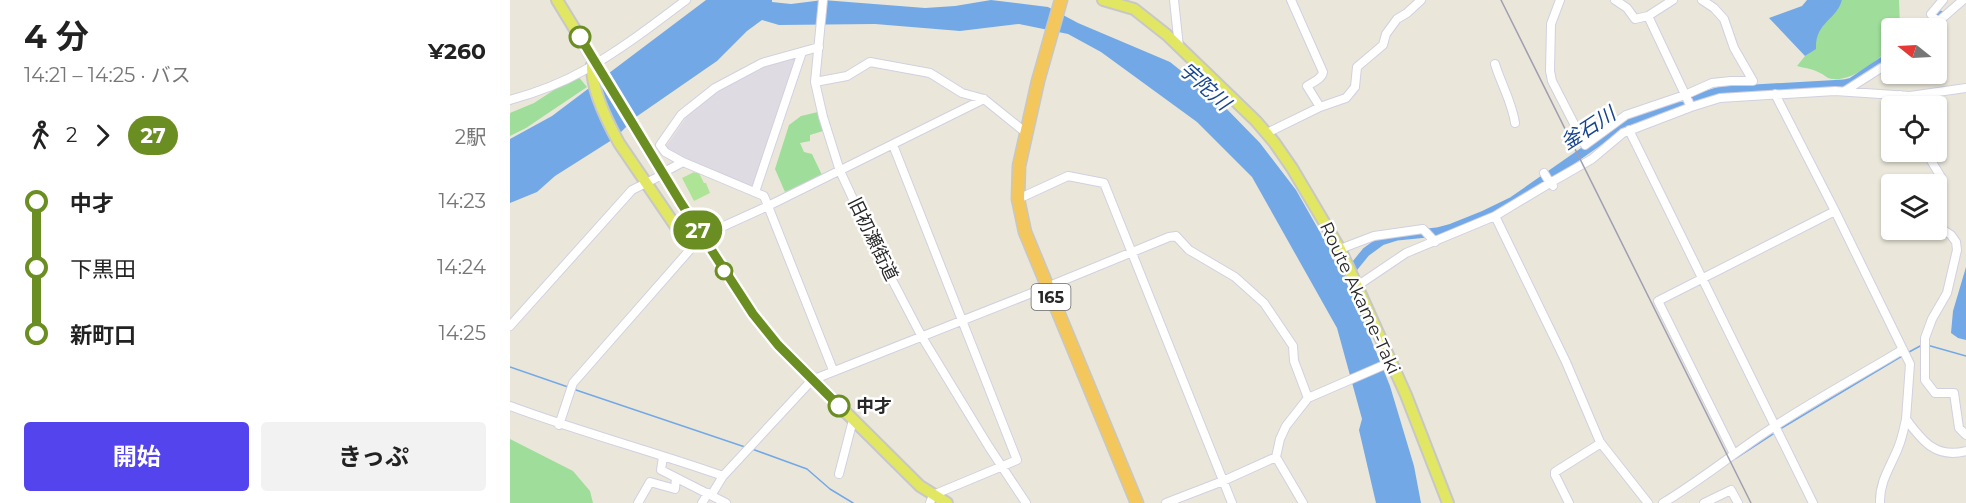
<!DOCTYPE html>
<html lang="ja">
<head>
<meta charset="utf-8">
<style>
	body { margin:0; font-family:Montserrat,"Noto Sans JP",sans-serif; background:#f2f2f2; color:#222; height:100vh; display:flex; flex-direction:column; font-size:22px; white-space:nowrap }
	* { box-sizing:border-box; margin:0 }
	p { font-size:20px; color:#767676 }
	.icon { flex:none; width:33px; height:33px; fill:none; stroke:currentColor; stroke-width:2; stroke-linecap:round; stroke-linejoin:round }
	.map { position:relative; flex:1; overflow:hidden }
	.side { display:flex; flex-direction:column; background:#fff; width:510px }
	.side>* { flex:none }
	.badge { padding:0 12px; border-radius:20px; font-size:21px; line-height:39px }
	.needle { width:39px; rotate:288deg }
	.fabs { position:absolute; left:1371px; top:18px; display:grid; gap:12px }
	.fabs a { display:grid; place-items:center; width:66px; height:66px; border-radius:6px; background:#fff; box-shadow:0 2px 4px #0004; font-size:30px }
	.map>.badge { position:absolute; translate:-50% -50%; box-shadow:0 0 0 3px #fff }
	.legs { display:flex; align-items:center; gap:9px; height:66px; padding:0 24px; font-size:20px }
	.legs p { margin-inline-start:auto }
	.headline { display:flex; align-items:center; justify-content:space-between; height:102px; padding:0 24px }
	h1 { font-size:33px; font-weight:700; line-height:45px }
	.primary-button { display:flex; gap:12px; margin-top:auto; padding:12px 24px }
	.primary-button a { flex:1; height:69px; border-radius:6px; background:#5344ed; color:#fff; font-size:24px; font-weight:700; line-height:69px; text-align:center }
	.primary-button a+a { background:#f2f2f2; color:#222 }
	ul { padding:0 24px; list-style:none }
	li { display:flex; align-items:center; gap:21px; height:66px; font-size:22px }
	li i { display:grid; place-items:center; width:9px; height:100%; margin:0 8px; background:currentColor }
	li i::after { content:''; width:15px; height:15px; margin:-8px; border:4px solid; border-radius:50%; background:#fff }
	li p { margin-inline-start:auto }
	li:first-child i { background:linear-gradient(#0000 50%,currentColor 0) }
	li:last-child i { background:linear-gradient(currentColor 50%,#0000 0) }
	main { display:flex; flex:1; min-height:0 }
	.map>svg:first-child { display:block }
	.industrial { fill:#dfdbe2 }
	.green { fill:#9edd9a }
	.pitch { fill:#aee496 }
	.water { fill:#73a8e6 }
	.lines { fill:none; stroke-linecap:round; stroke-linejoin:round }
	.stream { stroke:#73a8e6; stroke-width:1.5 }
	.river { stroke:#73a8e6; stroke-width:9 }
	.minor-casing { stroke:#d1d0e0; stroke-width:10 }
	.major-casing { stroke:#c7c7c7; stroke-width:14 }
	.highway-casing { stroke:#c7c7c7; stroke-width:15 }
	.minor { stroke:#fff; stroke-width:8 }
	.major { stroke:#e1e762; stroke-width:10 }
	.highway { stroke:#f3c75c; stroke-width:12 }
	.rail { stroke:#a09eb1; stroke-width:1.5 }
	.line-1-casing { stroke:#fff; stroke-width:14 }
	.line-1 { stroke:#6b8e23; stroke-width:9 }
	.stop-1-dot { fill:#fff; stroke:#6b8e23; stroke-width:3 }
	.labels { text-anchor:middle; stroke-width:5; stroke-linejoin:round; paint-order:stroke }
	.shield { fill:#fff; stroke:#686868; stroke-width:1.5 }
	.shield-label { font-size:16px; font-weight:bold; fill:#282828 }
	.street-label { font-size:18px; fill:#282828; stroke:#fff }
	.stop-label { font-size:18px; font-weight:bold; fill:#282828; stroke:#fff; text-anchor:start }
	.water-label { font-size:20px; font-style:italic; fill:#16448f; stroke:#fff }
</style>
</head>
<body>
<main>
<section class="side">
<div class="headline"><div><h1>4 分</h1><p>14:21 – 14:25 · バス</p></div><b>¥260</b></div>
<div class="legs"><svg class="icon" aria-label="walk" viewBox="0 0 24 24"><circle cx="13" cy="4" r="2"/><path d="M13 8l-2 6 4 7M11 14l-3 7M7 12l3-4h3l4 4"/></svg>2<svg class="icon" aria-label="forward" viewBox="0 0 24 24"><path d="M9 5l7 7-7 7"/></svg><b class="badge" style="background:#6b8e23;color:#fff">27</b><p>2駅</p></div>
<ul>
<li><i style="color:#6b8e23"></i><b>中才</b><p>14:23</p></li>
<li><i style="color:#6b8e23"></i><span>下黒田</span><p>14:24</p></li>
<li><i style="color:#6b8e23"></i><b>新町口</b><p>14:25</p></li>
</ul>
<div class="primary-button"><a>開始</a><a>きっぷ</a></div>
</section>
<div class="map">
<svg width="1456" height="503" viewBox="0 0 1456 503">
	<rect width="100%" height="100%" fill="#eae7da"/>
	<path class="industrial" d="M 288,56 L 245,182 L 241,188 L 170,158 L 155,148 L 180,112 L 198,98 L 249,68 Z"/>
	<path class="green" d="M 1332,0 L 1389,0 L 1390,28 L 1382,28 L 1381,48 C 1366,60 1344,81 1323,79 C 1317,79 1315,75 1310,73 C 1304,69 1294,68 1287,66 L 1295,56 L 1305,49 C 1305,22 1325,21 1332,0 Z
		M 67,75 L 77,87 L 16,128 L 0,136 L 0,113 L 24,103 Z
		M 308,112 L 313,131 L 300,135 L 300,141 L 290,143 L 294,152 L 302,154 L 312,175 L 275,192 L 265,169 L 279,125 L 291,116 Z
		M 0,439 L 63,471 L 80,491 L 83,503 L 0,503 Z"/>
	<path class="pitch" d="M 188,171 L 194,183 L 196,183 L 200,193 L 184,201 L 172,178 L 184,172 L 185,173 Z"/>
	<path class="water" d="M 196,0 L 262,0 L 262,2 L 281,4 L 313,0 L 415,8 L 445,6 L 481,0 L 538,7 L 568,23 L 660,62 L 709,101 L 750,143 L 786,190 L 823,255 L 847,305 L 880,386 L 904,466 L 911,503 L 866,503 L 849,430 L 852,419 L 827,328 L 742,177 L 687,122 L 591,52 L 558,34 L 509,24 L 450,31 L 365,24 L 269,25 L 252,20 L 237,31 L 207,61 L 126,117 L 105,138 L 45,176 L 27,192 L 0,203 L 0,139 L 42,116 Z
		M 1297,0 L 1332,0 C 1326,21 1305,22 1306,49 L 1295,56 L 1259,18 L 1292,6 Z
		M 1456,267 L 1456,340 L 1448,338 L 1441,333 L 1443,311 Z"/>
	<g class="lines">
		<path class="stream" d="M 1417,345 L 1456,356
			M 1399,352 L 1412,345
			M 0,367 L 58,387
			M 63,389 L 235,447
			M 1270,429 L 1392,356
			M 242,449 L 297,469 L 320,489 L 343,503
			M 1226,458 L 1266,432"/>
		<path class="river" d="M 1415,28 L 1430,15
			M 824,279 L 843,268 L 856,252 L 871,241 L 887,236 L 927,232 L 942,228 L 972,216 L 1003,201 L 1112,125 L 1145,111 L 1210,91 L 1334,84 L 1342,82 L 1382,55"/>
		<defs>
			<path id="minor" d="M 313,0 L 305,82 L 313,117 L 330,171 L 369,255 L 412,337 L 479,447 L 516,503
				M 664,0 L 669,47
				M 781,0 L 813,72 C 812,79 803,82 797,86 L 810,107
				M 1050,0 L 1041,24 L 1040,71 L 1042,81 L 1075,145 L 1116,115 L 1175,95 L 1202,83 L 1221,81 L 1243,81 L 1224,48 L 1214,19 L 1204,8 L 1192,0
				M 1105,0 L 1117,8 L 1125,19 L 1138,16 L 1163,0
				M 1138,16 L 1181,107
				M 1428,23 L 1421,14 L 1433,0
				M 1421,28 L 1453,0
				M 309,47 L 252,63 L 205,88 L 171,115 L 150,145 L 155,152 L 173,162 L 254,196 L 323,370
				M 985,64 C 991,84 1002,102 1005,123
				M 305,82 L 337,76 L 360,62 L 420,73 L 452,93 L 474,99 L 515,132
				M 1335,91 L 1382,61
				M 1265,94 L 1325,211 L 1400,364 L 1396,419 C 1412,441 1426,459 1456,451
				M 1390,95 L 1392,106
				M 0,100 C 25,93 50,84 73,71 C 109,51 143,25 176,0
				M 1119,130 L 1303,503
				M 757,133 L 810,107 L 836,98 L 845,87 L 847,67 L 873,45 L 876,34 L 887,19 L 897,13 L 911,0
				M 383,145 L 507,460 L 423,495 L 420,503
				M 158,170 L 173,162
				M 1034,173 L 1040,183 L 1082,159 L 1113,133 L 1181,107 L 1210,98 L 1325,91 L 1400,96 L 1456,88
				M 1412,184 L 1431,177 L 1416,152
				M 245,192 L 292,52
				M 508,199 L 558,176 L 594,183 L 722,503
				M 985,216 L 1056,362 L 1090,442 L 1138,503
				M 1426,225 L 1441,235 L 1446,242 L 1447,250 L 1437,293 L 1422,319 L 1415,338 L 1415,380 L 1425,393 L 1444,393 L 1449,428 L 1456,435
				M 830,249 L 864,236 L 913,229 L 925,242
				M 847,286 L 896,253 L 985,216 L 1040,183 L 1043,186
				M 0,326 L 122,190 L 148,177
				M 0,406 C 70,432 142,451 213,476
				M 49,425 L 63,383 L 192,236 L 258,206 L 474,99
				M 1224,454 L 1148,301 L 1325,211
				M 153,457 L 151,470 L 216,503
				M 329,474 L 343,420
				M 202,494 L 213,476 L 302,380 L 537,287 L 659,237 L 666,236 L 679,250 L 725,277 L 754,303 L 783,346 L 784,361 L 798,398
				M 128,503 L 140,482 L 165,489 L 166,478
				M 192,503 L 198,493
				M 656,503 L 713,481 L 766,457
				M 793,503 L 766,457 L 770,439 L 776,426 L 798,398 L 881,362
				M 1059,503 L 1045,475 L 1045,472 L 1091,443
				M 1153,503 C 1191,480 1225,452 1262,428 C 1304,400 1349,376 1392,350
				M 1194,503 L 1221,490 L 1228,503
				M 1370,503 C 1369,482 1381,466 1388,448 C 1392,439 1394,428 1396,419"/>
			<path id="major" d="M 47,0 L 171,203 L 243,314 L 268,345 L 410,486 L 437,503
				M 593,0 L 624,9 L 657,35 L 746,121 L 764,142 L 782,168 L 830,249 L 847,286 L 896,395 L 938,503
				M 82,65 C 81,88 98,123 109,143 L 175,240 L 190,239"/>
			<path id="highway" d="M 551,0 L 528,81 L 509,166 L 508,199 L 515,232 L 627,503"/>
		</defs>
		<use href="#minor" class="minor-casing"/>
		<use href="#major" class="major-casing"/>
		<use href="#highway" class="highway-casing"/>
		<use href="#minor" class="minor"/>
		<use href="#major" class="major"/>
		<use href="#highway" class="highway"/>
		<path class="rail" d="M 991,0 L 1241,503"/>
	</g>
	<g class="lines">
		<defs>
			<path id="line-1" d="M 70,37 L 171,203 L 243,314 L 268,345 L 329,406"/>
		</defs>
		<use href="#line-1" class="line-1-casing"/>
		<use href="#line-1" class="line-1"/>
	</g>
	<g class="stop-1-dot">
		<circle cx="70" cy="37" r="10"/>
		<circle cx="214" cy="271" r="8"/>
		<circle cx="329" cy="406" r="10"/>
	</g>
	<g class="labels">
		<rect class="shield" x="521.5" y="284" width="39" height="26" rx="4.5"/>
		<g class="shield-label">
			<text x="541" y="303">165</text>
		</g>
		<g class="street-label">
			<text transform="translate(363 239) rotate(64)" y="6">旧初瀬街道</text>
			<text transform="translate(850 298) rotate(65)" y="6">Route Akame-Taki</text>
		</g>
		<g class="stop-label">
			<text x="346" y="412">中才</text>
		</g>
		<g class="water-label">
			<text transform="translate(695 86) rotate(42)" y="7">宇陀川</text>
			<text transform="translate(1078 128) rotate(-33)" y="7">釜石川</text>
		</g>
	</g>
</svg>
<div class="fabs">
<a><svg class="needle" viewBox="-14 -14 28 28"><path d="M0-13l5 13h-10z" fill="#e53935"/><path d="M0 13l5-13h-10z" fill="#767676"/></svg></a>
<a><svg class="icon" aria-label="locate" viewBox="0 0 24 24"><circle cx="12" cy="12" r="6"/><path d="M12 2v4M12 18v4M2 12h4M18 12h4"/></svg></a>
<a><svg class="icon" aria-label="layers" viewBox="0 0 24 24"><path d="M12 4l9 5-9 5-9-5zM3 14l9 5 9-5"/></svg></a>
</div>
<b class="badge" style="left:188px;top:230px;background:#6b8e23;color:#fff">27</b>
</div>
</main>
</body>
</html>
